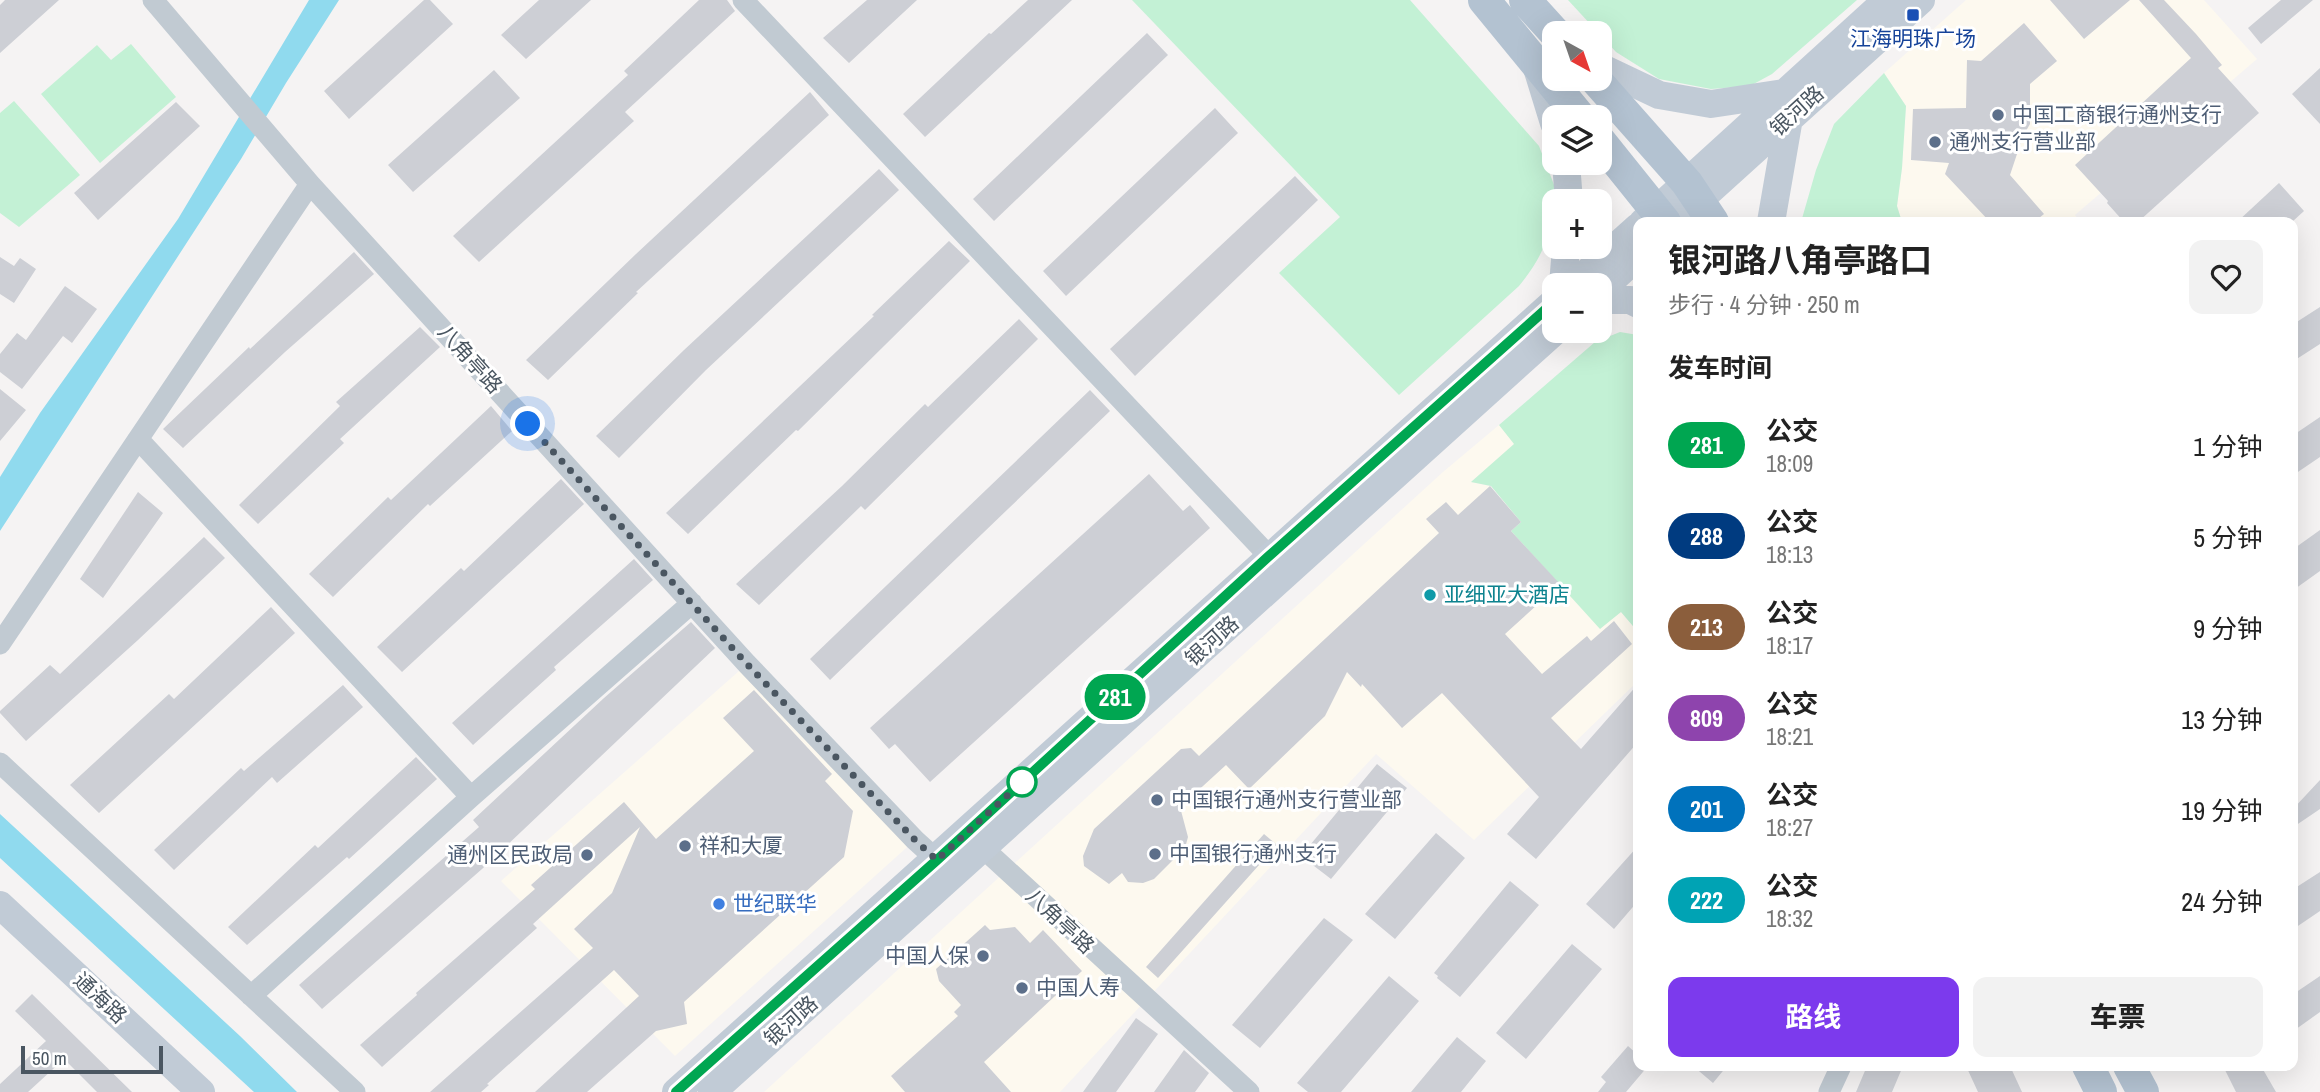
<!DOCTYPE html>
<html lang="zh">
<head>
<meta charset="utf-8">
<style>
	body { margin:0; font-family:"Archivo Narrow","Noto Sans SC",sans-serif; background:#f2f2f2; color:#222; height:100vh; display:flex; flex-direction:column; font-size:26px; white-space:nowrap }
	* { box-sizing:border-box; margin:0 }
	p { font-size:23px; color:#767676 }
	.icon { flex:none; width:38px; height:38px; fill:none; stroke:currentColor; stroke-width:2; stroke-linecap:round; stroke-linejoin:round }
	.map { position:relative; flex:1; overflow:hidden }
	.details { position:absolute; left:1633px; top:217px; width:665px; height:854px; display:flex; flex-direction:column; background:#fff; border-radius:14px; box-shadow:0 7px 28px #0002 }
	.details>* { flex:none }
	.badge { padding:0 14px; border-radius:23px; font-size:24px; line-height:46px }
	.needle { width:46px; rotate:140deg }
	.fabs { position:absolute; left:1542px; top:21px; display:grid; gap:14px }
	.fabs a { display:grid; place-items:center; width:70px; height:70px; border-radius:14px; background:#fff; box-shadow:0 7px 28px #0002; font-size:35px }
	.scale { position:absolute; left:21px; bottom:18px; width:142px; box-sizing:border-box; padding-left:7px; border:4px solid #4a5661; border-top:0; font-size:19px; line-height:24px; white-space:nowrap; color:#4a5661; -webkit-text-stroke:5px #fff; paint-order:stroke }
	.you { position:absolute; width:35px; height:35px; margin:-18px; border:5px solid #fff; border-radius:50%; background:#1a73e8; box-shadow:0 0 0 10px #1a73e833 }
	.map>.badge { position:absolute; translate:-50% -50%; box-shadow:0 0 0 4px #fff }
	h2 { padding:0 35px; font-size:26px; line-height:63px }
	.round { display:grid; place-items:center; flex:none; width:74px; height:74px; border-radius:14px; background:#f2f2f2 }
	.head { display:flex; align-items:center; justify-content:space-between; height:119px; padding:0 35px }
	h1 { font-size:33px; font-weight:700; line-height:52px }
	.cta { display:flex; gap:14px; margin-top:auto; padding:14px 35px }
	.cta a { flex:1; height:80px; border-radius:14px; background:#7c3aed; color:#fff; font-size:28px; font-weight:700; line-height:80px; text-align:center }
	.cta a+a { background:#f2f2f2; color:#222 }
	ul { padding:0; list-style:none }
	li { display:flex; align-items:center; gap:21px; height:91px; padding:0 35px }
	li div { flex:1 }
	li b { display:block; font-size:26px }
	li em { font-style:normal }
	li .badge { min-width:77px; font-weight:700; text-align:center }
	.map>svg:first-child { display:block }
	.commercial { fill:#fdf9ef }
	.green { fill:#c3f1d5 }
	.water { fill:#90daee }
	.building { fill:#cdcfd5 }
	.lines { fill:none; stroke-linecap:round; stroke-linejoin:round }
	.street { stroke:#c1cad2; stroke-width:21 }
	.secondary { stroke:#c1cbd6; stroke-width:28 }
	.primary { stroke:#b3c2d1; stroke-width:32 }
	.line-casing { stroke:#fff; stroke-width:16 }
	.line { stroke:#00a651; stroke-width:10 }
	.walk { stroke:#4a5661; stroke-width:7; stroke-dasharray:0 12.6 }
	.transit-dot { fill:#1a4fb4; stroke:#fff; stroke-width:2.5 }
	.service-dot { fill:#5c6f8a; stroke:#fff; stroke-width:2.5 }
	.culture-dot { fill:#0f9aa8; stroke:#fff; stroke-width:2.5 }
	.stop-dot { fill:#fff; stroke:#00a651; stroke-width:3.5 }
	.shop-dot { fill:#3f7fe0; stroke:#fff; stroke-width:2.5 }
	.labels { text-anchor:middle; stroke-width:6; stroke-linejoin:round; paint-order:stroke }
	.transit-label { font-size:21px; fill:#164399; stroke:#fff }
	.street-label { font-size:21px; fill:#4a5661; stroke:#fff }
	.service-label { font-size:21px; fill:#4e5e75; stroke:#fff; text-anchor:start }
	.culture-label { font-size:21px; fill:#0d838f; stroke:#fff; text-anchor:start }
	.shop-label { font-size:21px; fill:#366cbe; stroke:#fff; text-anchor:start }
</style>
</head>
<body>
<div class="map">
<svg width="2320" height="1092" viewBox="0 0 2320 1092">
	<rect width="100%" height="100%" fill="#f5f3f3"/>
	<path class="commercial" d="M 1966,0 L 2204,0 L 2257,59 L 2075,215 L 2080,222 L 1902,222 L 1897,206 L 1902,168 L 1906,106 L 1884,73 Z
		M 1499,425 L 1515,444 L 1471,482 L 1490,486 L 1521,522 L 1511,530 L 1600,628 L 1621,612 L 1638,632 L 1638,681 L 1474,840 L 1376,754 L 1060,1092 L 764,1092 L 1443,472 Z
		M 747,664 L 915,840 L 675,1056 L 501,881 Z"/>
	<path class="green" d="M 1132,0 L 1410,0 L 1539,146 L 1558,195 L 1557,201 L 1554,201 C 1554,233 1539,262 1519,286 L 1399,395 L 1279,273 L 1340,217 Z
		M 1568,0 L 1857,0 L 1772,74 L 1750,86 L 1711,89 L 1659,79 L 1616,52 Z
		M 131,44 L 176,97 L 100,163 L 41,94 L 97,45 L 111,60 Z
		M 1884,73 L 1906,106 L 1902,168 L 1897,206 L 1902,222 L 1801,222 L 1816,170 L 1834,124 Z
		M 14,101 L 80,175 L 19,227 L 0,213 L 0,113 Z
		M 1620,332 L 1638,335 L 1638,632 L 1621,612 L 1600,629 L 1511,531 L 1521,522 L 1491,486 L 1471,482 L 1514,444 L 1499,425 L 1595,342 Z"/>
	<path class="water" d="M 309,0 L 339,0 L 286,83 L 241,159 L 0,531 L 0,477 L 40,413 L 178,219 Z
		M 0,814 L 240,1036 L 297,1092 L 254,1092 L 0,858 Z"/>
	<path class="building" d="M 5,0 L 59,0 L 0,53 L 0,5 Z
		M 424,0 L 430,0 L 453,24 L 349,119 L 324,91 Z
		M 539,0 L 591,0 L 526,59 L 501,35 Z
		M 699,0 L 727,0 L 735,11 L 625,112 L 634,121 L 479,262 L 453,236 L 628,75 L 624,71 Z
		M 867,0 L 917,0 L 849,63 L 823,38 Z
		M 1028,0 L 1072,0 L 925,137 L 903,114 L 989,33 L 991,34 Z
		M 2050,0 L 2130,0 L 2084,39 Z
		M 2139,0 L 2164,0 L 2196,34 L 2222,65 L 2218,68 L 2259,113 L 2138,222 L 2124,222 L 2107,203 L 2108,201 L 2075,165 L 2191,58 Z
		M 2281,0 L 2313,0 L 2261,44 L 2248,28 Z
		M 2024,23 L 2057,61 L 2030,84 L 2030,124 L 2023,136 L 2010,175 L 2044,214 L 2034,222 L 1990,222 L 1945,174 L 1949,163 L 1911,160 L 1913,109 L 1966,108 L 1967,60 L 1981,61 Z
		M 1147,33 L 1168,55 L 994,221 L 973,199 Z
		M 2320,68 L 2320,124 L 2292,94 Z
		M 494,70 L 520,98 L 413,192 L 388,165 Z
		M 810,92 L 829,115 L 636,292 L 638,293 L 548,380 L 526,360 L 636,254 Z
		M 176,102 L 200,126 L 98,220 L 74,193 Z
		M 1215,108 L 1238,133 L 1066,296 L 1043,271 Z
		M 879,169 L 899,190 L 706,370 L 619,458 L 596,436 L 684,350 Z
		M 1295,176 L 1318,200 L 1135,376 L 1110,349 Z
		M 2279,183 L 2304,211 L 2292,222 L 2237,222 Z
		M 949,241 L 970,261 L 798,431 L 796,430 L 688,534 L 666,513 L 874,316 L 872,315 Z
		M 354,252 L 374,274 L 285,352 L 183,448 L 163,429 L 249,347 L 250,349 Z
		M 0,257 L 14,266 L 20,258 L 36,269 L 14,303 L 0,294 Z
		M 65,286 L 97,309 L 72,343 L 63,336 L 22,389 L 0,372 L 0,354 L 17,333 L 26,340 Z
		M 2320,307 L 2320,344 L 2292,362 L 2292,325 Z
		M 1019,319 L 1038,339 L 865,510 L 861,506 L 759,605 L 736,584 L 842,486 L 925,404 L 928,407 Z
		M 420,327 L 440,347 L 340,439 L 344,443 L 258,524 L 239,505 L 340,406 L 336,402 Z
		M 0,389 L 26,410 L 0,441 Z
		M 1090,390 L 1110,411 L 830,680 L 810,659 Z
		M 491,406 L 512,431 L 430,506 L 428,504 L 333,597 L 309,574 L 388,497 L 391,500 Z
		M 2320,417 L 2320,457 L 2292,476 L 2292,436 Z
		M 1149,474 L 1183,511 L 1190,505 L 1210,528 L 930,782 L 895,744 L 889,749 L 870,728 Z
		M 561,479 L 584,504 L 402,672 L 377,647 L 461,568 L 464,571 Z
		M 1490,486 L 1521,522 L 1511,531 L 1560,584 L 1505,634 L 1542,674 L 1587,636 L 1591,641 L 1614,621 L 1632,644 L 1551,718 L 1581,749 L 1638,684 L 1638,742 L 1536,859 L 1507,834 L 1539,797 L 1442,693 L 1402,728 L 1362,684 L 1361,687 L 1347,672 L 1325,716 L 1249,789 L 1226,765 L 1180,807 L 1188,837 L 1185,848 L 1154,879 L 1143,883 L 1128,882 L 1122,873 L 1109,884 L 1084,866 L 1083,856 L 1094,829 L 1181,749 L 1191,748 L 1199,756 L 1439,533 L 1426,519 L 1446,502 L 1458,515 Z
		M 138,492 L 163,513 L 103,598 L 80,579 Z
		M 2320,530 L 2320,571 L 2292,591 L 2292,550 Z
		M 204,537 L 225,558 L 138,640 L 26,741 L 0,713 L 0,711 L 50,665 L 60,674 Z
		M 634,559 L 653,580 L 554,667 L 556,670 L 473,745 L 452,723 Z
		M 271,607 L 295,633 L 99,813 L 70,785 L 169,694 L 174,699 Z
		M 691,622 L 715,648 L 482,869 L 322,1009 L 299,985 L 479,827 L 473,820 L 604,698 Z
		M 343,685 L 363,707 L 277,783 L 272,777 L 174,870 L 154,850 L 241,768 L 244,771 Z
		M 754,690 L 832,774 L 825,781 L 853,811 L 844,857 L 684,1002 L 687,1024 L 656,1031 L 587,1092 L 535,1092 L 639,996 L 614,970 L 487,1084 L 489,1085 L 481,1092 L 430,1092 L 593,948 L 574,929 L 612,893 L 640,827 L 533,924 L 537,928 L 382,1067 L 360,1045 L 417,995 L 416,993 L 535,889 L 531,885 L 624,802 L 656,839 L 754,751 L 723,718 Z
		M 416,757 L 437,779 L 349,859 L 347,857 L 247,945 L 228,927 L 315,845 L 318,848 Z
		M 1377,764 L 1407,788 L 1331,879 L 1301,856 Z
		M 2320,780 L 2320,809 L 2292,828 L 2292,810 Z
		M 1436,833 L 1465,858 L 1395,939 L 1365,914 Z
		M 1264,834 L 1277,845 L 1158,978 L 1146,967 Z
		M 1638,846 L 1638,901 L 1614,929 L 1586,904 Z
		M 2320,872 L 2320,911 L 2292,930 L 2292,890 Z
		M 1510,881 L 1539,905 L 1460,997 L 1437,978 L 1438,976 L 1434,973 Z
		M 1324,918 L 1353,940 L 1260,1048 L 1232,1025 Z
		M 985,925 L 990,930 L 1015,927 L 1030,943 L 1043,930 L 1082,971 L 984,1062 L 1011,1092 L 905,1092 L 891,1076 L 958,1016 L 954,1012 L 961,1005 L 939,981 L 936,969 Z
		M 1572,944 L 1602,969 L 1526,1059 L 1496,1033 Z
		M 1389,976 L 1419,1001 L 1341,1092 L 1308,1092 L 1297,1083 Z
		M 2320,976 L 2320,1012 L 2292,1032 L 2292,995 Z
		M 32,994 L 132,1092 L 97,1092 L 64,1059 L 28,1092 L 0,1092 L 0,1084 L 46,1041 L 15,1011 Z
		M 1136,1018 L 1158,1034 L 1116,1092 L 1083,1092 Z
		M 1457,1037 L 1486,1061 L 1461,1092 L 1411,1092 Z
		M 1628,1046 L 1638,1055 L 1638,1066 L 1648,1066 L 1626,1092 L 1598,1092 L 1606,1082 L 1601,1077 Z
		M 1184,1050 L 1209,1073 L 1195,1092 L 1154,1092 Z
		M 1693,1066 L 1727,1066 L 1713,1083 Z
		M 1867,1066 L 1903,1066 L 1892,1092 L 1856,1092 Z
		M 1966,1066 L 2010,1066 L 2022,1092 L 1978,1092 Z
		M 2223,1066 L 2261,1066 L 2276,1092 L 2236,1092 Z"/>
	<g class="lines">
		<path class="street" d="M 153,0 L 310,184 L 747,664 L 915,840 L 937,860 L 945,871
			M 743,0 L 1269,556
			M 138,439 L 471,797
			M 0,644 L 310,184
			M 0,763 L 355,1092
			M 972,838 L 1249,1092
			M 251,996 L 471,797 L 692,603
			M 1829,1092 L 1841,1066"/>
		<path class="secondary" d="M 1600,67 L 1659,95 L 1711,104 L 1784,93
			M 1537,68 L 1554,123
			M 1566,163 L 1569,201
			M 1643,222 L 1887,0
			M 1675,222 L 1921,0
			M 1771,222 L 1789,118
			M 1563,285 L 1566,247
			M 1573,285 L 1638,227
			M 1600,291 L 1638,256
			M 1600,300 L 1630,300 L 1638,304
			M 0,905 L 201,1092
			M 676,1092 C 970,831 1260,564 1554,302
			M 712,1092 L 1555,331"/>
		<path class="primary" d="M 1484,0 L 1580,117
			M 1525,0 L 1555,33
			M 1595,79 L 1687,183 L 1713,222
			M 1600,141 L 1665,222
			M 2088,1066 L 2101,1092
			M 2129,1066 L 2143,1092"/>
	</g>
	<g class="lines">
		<defs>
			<path id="line" d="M 676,1092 L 937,860 L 1269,556 L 1554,302"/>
		</defs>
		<use href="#line" class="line-casing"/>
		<use href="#line" class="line"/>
		<path class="walk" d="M 528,424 L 747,664 L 915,840 L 937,860 L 1022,782"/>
	</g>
	<rect class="transit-dot" x="1906" y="8" width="14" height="14" rx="3.5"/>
	<g class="service-dot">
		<circle cx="1998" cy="115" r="7"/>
		<circle cx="1935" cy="142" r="7"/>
		<circle cx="1157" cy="800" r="7"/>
		<circle cx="685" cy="846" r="7"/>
		<circle cx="1155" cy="854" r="7"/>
		<circle cx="587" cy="855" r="7"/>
		<circle cx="983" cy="956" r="7"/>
		<circle cx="1022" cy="988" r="7"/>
	</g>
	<circle class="culture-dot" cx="1430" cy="595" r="7"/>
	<circle class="stop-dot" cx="1022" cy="782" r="14"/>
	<circle class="shop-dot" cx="719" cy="904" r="7"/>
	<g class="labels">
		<g class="transit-label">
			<text x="1913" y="46">江海明珠广场</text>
		</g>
		<g class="street-label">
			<text transform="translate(1797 111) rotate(-42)" y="7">银河路</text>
			<text transform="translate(470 359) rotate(48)" y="7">八角亭路</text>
			<text transform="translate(1212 641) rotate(-42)" y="7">银河路</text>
			<text transform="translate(1060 921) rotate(43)" y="7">八角亭路</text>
			<text transform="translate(100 998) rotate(43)" y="7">通海路</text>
			<text transform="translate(791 1021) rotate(-42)" y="7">银河路</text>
		</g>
		<g class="service-label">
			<text x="2012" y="122">中国工商银行通州支行</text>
			<text x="1949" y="149">通州支行营业部</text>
			<text x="1171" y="807">中国银行通州支行营业部</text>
			<text x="699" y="853">祥和大厦</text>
			<text x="1169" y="861">中国银行通州支行</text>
			<text x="573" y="862" text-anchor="end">通州区民政局</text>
			<text x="969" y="963" text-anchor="end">中国人保</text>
			<text x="1036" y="995">中国人寿</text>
		</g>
		<g class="culture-label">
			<text x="1444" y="602">亚细亚大酒店</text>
		</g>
		<g class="shop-label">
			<text x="733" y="911">世纪联华</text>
		</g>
	</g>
</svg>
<div class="fabs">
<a><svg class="needle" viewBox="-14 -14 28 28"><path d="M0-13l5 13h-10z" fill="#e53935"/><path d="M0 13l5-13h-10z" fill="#767676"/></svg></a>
<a><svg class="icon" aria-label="layers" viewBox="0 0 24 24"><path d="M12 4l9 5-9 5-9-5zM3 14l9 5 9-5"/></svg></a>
<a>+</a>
<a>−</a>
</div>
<div class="scale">50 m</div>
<div class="you" style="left:528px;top:424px"></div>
<b class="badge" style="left:1115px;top:697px;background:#00a651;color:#fff">281</b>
<section class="details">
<div class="head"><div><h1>银河路八角亭路口</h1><p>步行 · 4 分钟 · 250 m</p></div><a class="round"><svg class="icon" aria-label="heart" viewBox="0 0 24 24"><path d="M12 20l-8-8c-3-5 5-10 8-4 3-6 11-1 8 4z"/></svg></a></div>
<h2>发车时间</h2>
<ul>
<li><span class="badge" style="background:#00a651;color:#fff">281</span><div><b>公交</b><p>18:09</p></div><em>1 分钟</em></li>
<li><span class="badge" style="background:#003b80;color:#fff">288</span><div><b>公交</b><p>18:13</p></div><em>5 分钟</em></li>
<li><span class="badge" style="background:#8b5e3c;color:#fff">213</span><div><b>公交</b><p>18:17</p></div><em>9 分钟</em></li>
<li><span class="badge" style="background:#8e44ad;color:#fff">809</span><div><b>公交</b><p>18:21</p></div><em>13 分钟</em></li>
<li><span class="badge" style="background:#0072bc;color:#fff">201</span><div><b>公交</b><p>18:27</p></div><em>19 分钟</em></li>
<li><span class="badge" style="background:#00a3b4;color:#fff">222</span><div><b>公交</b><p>18:32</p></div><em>24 分钟</em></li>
</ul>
<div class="cta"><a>路线</a><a>车票</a></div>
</section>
</div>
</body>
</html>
